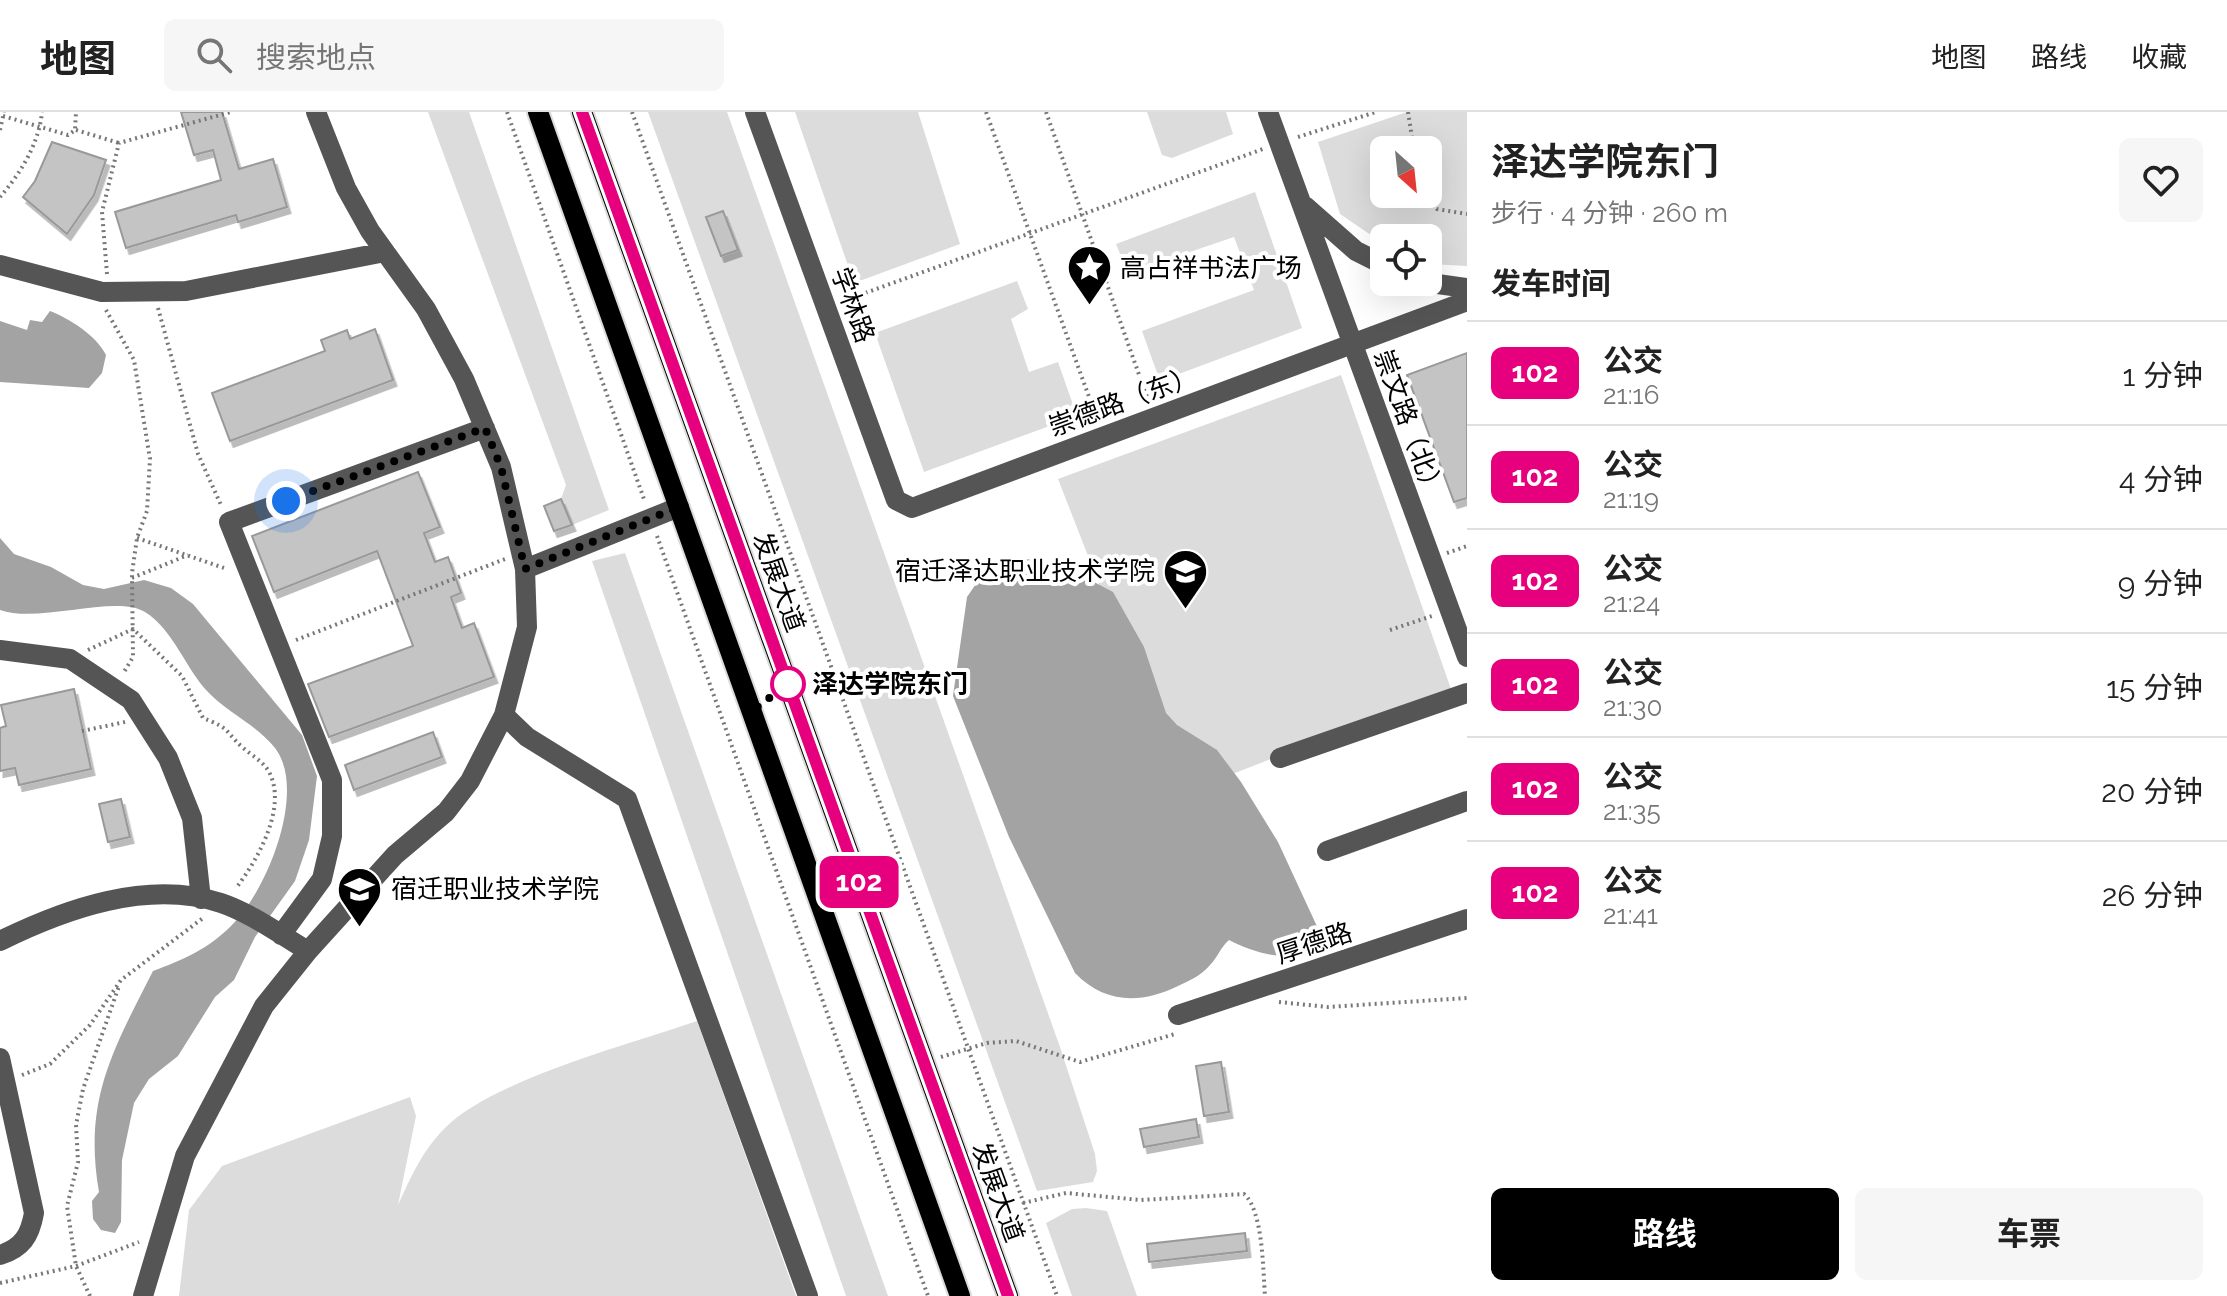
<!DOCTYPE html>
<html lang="zh">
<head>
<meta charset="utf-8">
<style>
	body { margin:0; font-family:Raleway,"Noto Sans SC",sans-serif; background:#f6f6f6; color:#222; height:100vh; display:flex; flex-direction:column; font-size:30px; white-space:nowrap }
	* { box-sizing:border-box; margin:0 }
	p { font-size:26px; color:#767676 }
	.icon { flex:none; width:44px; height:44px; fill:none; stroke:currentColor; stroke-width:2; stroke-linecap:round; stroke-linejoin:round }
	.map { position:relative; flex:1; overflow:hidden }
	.sheet { display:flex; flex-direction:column; background:#fff; width:760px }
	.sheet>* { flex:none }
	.badge { padding:0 16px; border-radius:12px; font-size:28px; line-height:52px }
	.needle { width:52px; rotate:153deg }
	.buttons { position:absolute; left:1370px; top:24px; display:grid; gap:16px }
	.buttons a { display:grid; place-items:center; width:72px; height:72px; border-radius:12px; background:#fff; box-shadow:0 8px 32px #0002; font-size:40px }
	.you { position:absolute; width:40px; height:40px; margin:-20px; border:6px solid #fff; border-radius:50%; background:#1a73e8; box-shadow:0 0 0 12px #1a73e833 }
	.map>.badge { position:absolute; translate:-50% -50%; box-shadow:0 0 0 4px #fff }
	h2 { padding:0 24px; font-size:30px; line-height:72px }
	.round { display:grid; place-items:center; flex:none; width:84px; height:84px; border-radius:12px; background:#f6f6f6 }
	.overview { display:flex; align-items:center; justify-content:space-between; height:136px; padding:0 24px }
	h1 { font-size:38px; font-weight:700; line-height:60px }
	.button { display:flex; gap:16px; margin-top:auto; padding:16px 24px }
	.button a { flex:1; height:92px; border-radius:12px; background:#000; color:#fff; font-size:32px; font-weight:700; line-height:92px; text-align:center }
	.button a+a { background:#f6f6f6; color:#222 }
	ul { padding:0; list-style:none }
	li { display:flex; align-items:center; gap:24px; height:104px; padding:0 24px; border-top:2px solid #e0e0e0 }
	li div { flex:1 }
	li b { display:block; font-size:30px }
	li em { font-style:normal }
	li .badge { min-width:88px; font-weight:700; text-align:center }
	header { display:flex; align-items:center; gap:48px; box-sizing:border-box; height:112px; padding:0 40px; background:#fff; border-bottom:2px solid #e0e0e0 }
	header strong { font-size:38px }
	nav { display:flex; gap:44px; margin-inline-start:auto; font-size:28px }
	.search { width:560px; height:72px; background:#f6f6f6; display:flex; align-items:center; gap:20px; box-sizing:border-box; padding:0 28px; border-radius:12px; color:#767676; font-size:30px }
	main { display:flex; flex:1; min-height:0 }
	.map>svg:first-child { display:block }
	.green { fill:#dcdcdc; fill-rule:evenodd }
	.water { fill:#a3a3a3 }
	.building { fill:#c4c4c4; stroke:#999; stroke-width:2; filter:url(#shadow) }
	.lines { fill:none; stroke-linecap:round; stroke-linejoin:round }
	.major-casing { stroke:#dbdbdb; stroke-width:24 }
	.path { stroke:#777; stroke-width:4; stroke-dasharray:2 4; stroke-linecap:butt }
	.minor { stroke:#555; stroke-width:20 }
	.major { stroke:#000; stroke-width:20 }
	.line-casing { stroke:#fff; stroke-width:18 }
	.line { stroke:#e6007e; stroke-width:12 }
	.walk { stroke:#000; stroke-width:8; stroke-dasharray:0 14.4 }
	.stop-dot { fill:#fff; stroke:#e6007e; stroke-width:4 }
	.labels { text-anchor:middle; stroke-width:8; stroke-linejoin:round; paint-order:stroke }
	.poi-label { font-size:26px; fill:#000; stroke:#fff; text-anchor:start }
	.street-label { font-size:26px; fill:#000; stroke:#fff }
	.stop-label { font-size:26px; font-weight:bold; fill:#000; stroke:#fff; text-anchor:start }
</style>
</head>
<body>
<header>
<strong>地图</strong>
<div class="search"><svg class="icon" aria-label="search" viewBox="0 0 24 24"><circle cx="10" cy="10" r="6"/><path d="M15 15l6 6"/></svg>搜索地点</div>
<nav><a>地图</a><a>路线</a><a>收藏</a></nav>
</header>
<main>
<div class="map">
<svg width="1467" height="1184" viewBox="0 0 1467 1184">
	<defs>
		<filter id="shadow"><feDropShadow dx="3.5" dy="6" stdDeviation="0" flood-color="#0004"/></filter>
	</defs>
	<rect width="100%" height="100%" fill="#fff"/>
	<path class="green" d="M 428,0 L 469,0 L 609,398 L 572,413 L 561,387 L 566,373 Z
		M 648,0 L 727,0 L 1060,935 L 1095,1042 L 1097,1059 L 1093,1070 L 1037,1079 Z
		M 795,0 L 918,0 L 960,132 L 854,171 Z
		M 1147,0 L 1226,0 L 1233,22 L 1172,46 L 1162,43 Z
		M 1407,0 L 1467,0 L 1467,154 L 1430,152 L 1428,126 L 1384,126 L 1384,132 L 1340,102 L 1318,30 ZM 1384,38 L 1428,38 L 1428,82 L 1384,82 Z
		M 1255,80 L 1302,216 L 1160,269 L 1142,219 L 1254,178 L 1234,125 L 1128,161 L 1116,132 Z
		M 1017,169 L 1028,197 L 1011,207 L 1029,260 L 1058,250 L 1077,304 L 924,360 L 875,221 Z
		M 1341,263 L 1451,577 L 1181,682 L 1058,367 Z
		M 625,441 L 888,1184 L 846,1184 L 592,449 Z
		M 697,909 L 796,1184 L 179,1184 L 189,1098 L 222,1054 L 410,985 L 416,1004 L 398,1093 C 411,1065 422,1039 445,1016 C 492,968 631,932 697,909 Z
		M 1086,1096 L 1107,1099 L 1137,1184 L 1072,1184 L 1046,1111 L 1072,1097 Z"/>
	<path class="water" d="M 50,199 C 70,207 96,223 106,243 L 102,261 L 89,276 L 0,270 L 0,209 L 27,218 L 30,208 L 42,210 Z
		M 0,426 L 14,442 L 51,455 L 83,473 L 104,477 L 144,468 L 171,476 L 193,492 L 302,623 L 317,664 L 309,728 L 295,769 L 255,825 L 234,868 L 215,885 L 178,944 L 149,967 L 134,991 L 122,1048 L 121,1110 L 115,1121 L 101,1118 L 93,1107 L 92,1089 L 99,1080 C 83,988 113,938 153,859 C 183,848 208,837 231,814 C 266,781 308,679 275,636 C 257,613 228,601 209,581 C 186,558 174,518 145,500 C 115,482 39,512 0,498 Z
		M 1025,447 L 1058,451 L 1113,480 L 1144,535 L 1166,601 L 1177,613 L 1217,638 L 1241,670 L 1278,730 L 1321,823 L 1321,837 C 1293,852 1256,842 1229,828 C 1220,836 1218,845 1210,853 C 1202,863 1189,869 1178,874 C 1141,892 1105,892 1075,861 L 1009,725 L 953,584 L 967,485 L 980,466 Z"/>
	<path class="building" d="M 181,0 L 222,0 L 239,57 L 273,47 L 287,95 L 238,110 L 236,103 L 126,136 L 115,100 L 221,68 L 213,38 L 194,43 Z
		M 52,30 L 106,48 L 94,83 L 67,122 L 23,85 L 35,69 Z
		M 723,99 L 738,138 L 721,144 L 706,105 Z
		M 375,217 L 393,268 L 230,329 L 212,281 L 325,239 L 321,228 L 347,218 L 350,227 Z
		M 1467,241 L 1467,386 L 1454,390 L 1407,263 Z
		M 418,360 L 440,415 L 424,421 L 435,450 L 448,445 L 461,481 L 451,485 L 462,516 L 474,511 L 494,565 L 329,625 L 308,572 L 413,534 L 377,439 L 274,480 L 252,424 Z
		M 561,387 L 572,413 L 554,419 L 544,394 Z
		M 74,577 L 91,657 L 19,673 L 15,656 L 0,659 L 0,616 L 6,614 L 1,593 Z
		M 433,620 L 442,645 L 354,678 L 345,653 Z
		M 121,687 L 130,725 L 108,730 L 99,692 Z
		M 1221,950 L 1229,1000 L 1204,1004 L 1196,954 Z
		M 1196,1007 L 1199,1025 L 1144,1035 L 1140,1017 Z
		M 1245,1121 L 1247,1139 L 1149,1150 L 1147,1132 Z"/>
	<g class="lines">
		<defs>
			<path id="major" d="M 538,0 L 960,1184
				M 582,0 L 1008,1184"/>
		</defs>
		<use href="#major" class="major-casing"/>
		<path class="path" d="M 507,0 L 645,390
			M 632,0 L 1057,1184
			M 986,0 L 1097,307
			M 1046,0 L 1148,288
			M 1408,0 L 1414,38
			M 3,4 L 68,23 L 75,18 L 76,0
			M 0,18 L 4,0
			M 76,18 L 119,31
			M 1298,25 L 1376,0
			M 1426,82 L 1437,97 L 1467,102
			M 0,85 C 20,62 39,32 42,0
			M 107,162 L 102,100 L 119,31 L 231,0
			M 843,189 L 1263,37
			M 158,196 L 198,342 L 221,393
			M 106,198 L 134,248 L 150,347 L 147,399 L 137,426 L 132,461 L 133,545 L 124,560
			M 657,424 L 928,1184
			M 137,426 L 227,457
			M 1447,441 L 1467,434
			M 132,466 L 188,443
			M 1390,518 L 1432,504
			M 296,528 L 505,447
			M 88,538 L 133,517 L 182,564 L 203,606 C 231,617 223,617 242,635 C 251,643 263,649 269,660 C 288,695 257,749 236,776
			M 82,619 L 125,610
			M 1279,890 L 1328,895 L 1467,886
			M 941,945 L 987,931 L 1016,929 L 1080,950 L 1175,922
			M 22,963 L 50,952 L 90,913 L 121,868 L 203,806
			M 1023,1091 L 1066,1081 L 1141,1088 L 1244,1082 C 1263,1098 1263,1158 1265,1184
			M 0,1171 L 76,1154 L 139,1130
			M 90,1184 L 76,1154 L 67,1094 L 78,1050 L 76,1013 L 83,977 L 119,874"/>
		<path class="minor" d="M 755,0 L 896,388 L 912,396 L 1467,189
			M 1268,0 L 1467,545
			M 1305,94 L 1356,139 L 1384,153
			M 0,153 L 102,180 L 186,179 L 385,140
			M 1423,170 L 1467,176
			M 525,457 L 679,395
			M 0,538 L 70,547 L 131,588 L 168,646 L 192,706 L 201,787
			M 504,603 L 527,625 L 627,687 L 808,1184
			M 1280,646 L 1467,581
			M 1327,739 L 1467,689
			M 281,823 L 322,767 L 332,724 L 332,668 L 229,410 L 485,316
			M 0,829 C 65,797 148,767 221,791 C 251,801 281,823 308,839
			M 1178,903 L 1467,807
			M 0,946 L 34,1101 C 30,1124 22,1136 0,1143
			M 143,1184 L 185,1044 L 264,894 L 308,839 L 395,743 L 446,700 L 470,669 L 504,603 L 527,515 L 525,457 L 501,355 L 464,267 L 426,197 L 370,119 L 346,76 L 316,0"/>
		<use href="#major" class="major"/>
	</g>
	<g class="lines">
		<defs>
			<path id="line" d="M 582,0 L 1008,1184"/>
		</defs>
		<use href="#line" class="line-casing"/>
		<use href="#line" class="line"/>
		<path class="walk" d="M 286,389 L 485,316 L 501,355 L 525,457 L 679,395 L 752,599 L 788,572"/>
	</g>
	<defs>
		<symbol id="sight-pin" viewBox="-11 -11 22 30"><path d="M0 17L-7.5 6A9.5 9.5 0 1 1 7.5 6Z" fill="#000" stroke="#fff"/><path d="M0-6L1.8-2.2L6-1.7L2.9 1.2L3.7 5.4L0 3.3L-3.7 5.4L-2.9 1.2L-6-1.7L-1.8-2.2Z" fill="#fff"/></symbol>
		<symbol id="university-pin" viewBox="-11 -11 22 30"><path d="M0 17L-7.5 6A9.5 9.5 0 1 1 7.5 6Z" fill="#000" stroke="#fff"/><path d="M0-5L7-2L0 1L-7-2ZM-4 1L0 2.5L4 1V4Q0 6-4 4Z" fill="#fff"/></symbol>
	</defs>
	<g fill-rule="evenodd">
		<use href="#sight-pin" x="1064" y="130" width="51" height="69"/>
		<use href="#university-pin" x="1160" y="434" width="51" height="69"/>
		<use href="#university-pin" x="334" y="752" width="51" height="69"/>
	</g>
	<circle class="stop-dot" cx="788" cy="572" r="16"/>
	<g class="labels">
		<g class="poi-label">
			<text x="1120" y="165">高占祥书法广场</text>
			<text x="1155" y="468" text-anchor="end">宿迁泽达职业技术学院</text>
			<text x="391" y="786">宿迁职业技术学院</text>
		</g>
		<g class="street-label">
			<text transform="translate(853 193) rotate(70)" y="9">学林路</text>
			<text transform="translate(1123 289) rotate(-20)" y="9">崇德路（东）</text>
			<text transform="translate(1409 312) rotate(70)" y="9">崇文路（北）</text>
			<text transform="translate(779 470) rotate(70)" y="9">发展大道</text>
			<text transform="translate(1314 831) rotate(-18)" y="9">厚德路</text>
			<text transform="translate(998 1080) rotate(70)" y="9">发展大道</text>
		</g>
		<g class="stop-label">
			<text x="812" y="581">泽达学院东门</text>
		</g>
	</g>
</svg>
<div class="buttons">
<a><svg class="needle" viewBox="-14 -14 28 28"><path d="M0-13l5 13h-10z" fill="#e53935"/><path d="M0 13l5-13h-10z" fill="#767676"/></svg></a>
<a><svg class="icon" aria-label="locate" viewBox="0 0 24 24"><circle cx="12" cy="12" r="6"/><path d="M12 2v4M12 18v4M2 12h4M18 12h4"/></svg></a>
</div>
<div class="you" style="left:286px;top:389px"></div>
<b class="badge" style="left:859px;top:770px;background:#e6007e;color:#fff">102</b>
</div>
<section class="sheet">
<div class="overview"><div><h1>泽达学院东门</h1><p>步行 · 4 分钟 · 260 m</p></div><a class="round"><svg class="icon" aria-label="heart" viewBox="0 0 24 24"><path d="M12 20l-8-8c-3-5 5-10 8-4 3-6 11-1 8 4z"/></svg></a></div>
<h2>发车时间</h2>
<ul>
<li><span class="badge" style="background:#e6007e;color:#fff">102</span><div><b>公交</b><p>21:16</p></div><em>1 分钟</em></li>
<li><span class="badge" style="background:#e6007e;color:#fff">102</span><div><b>公交</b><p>21:19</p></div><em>4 分钟</em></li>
<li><span class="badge" style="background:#e6007e;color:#fff">102</span><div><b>公交</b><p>21:24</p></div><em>9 分钟</em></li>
<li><span class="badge" style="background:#e6007e;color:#fff">102</span><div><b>公交</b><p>21:30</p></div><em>15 分钟</em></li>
<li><span class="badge" style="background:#e6007e;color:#fff">102</span><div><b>公交</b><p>21:35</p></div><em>20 分钟</em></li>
<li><span class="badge" style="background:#e6007e;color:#fff">102</span><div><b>公交</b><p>21:41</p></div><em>26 分钟</em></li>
</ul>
<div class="button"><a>路线</a><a>车票</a></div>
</section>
</main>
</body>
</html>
